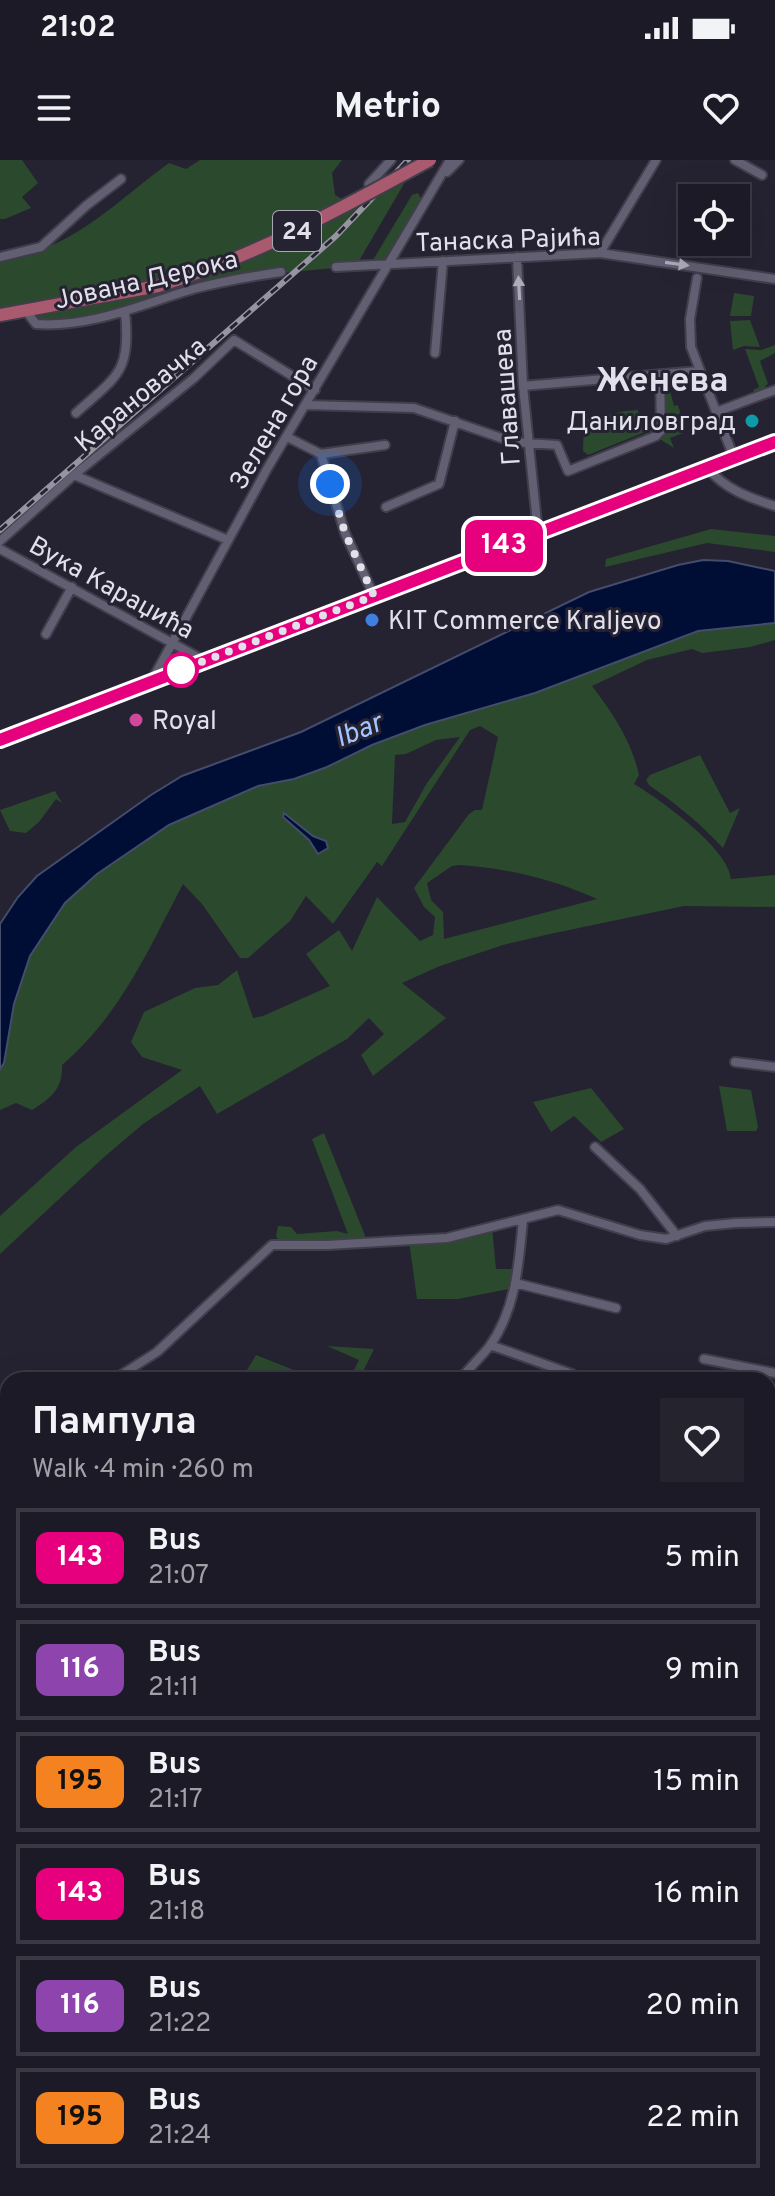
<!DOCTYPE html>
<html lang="en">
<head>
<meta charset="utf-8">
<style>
	body { margin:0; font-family:Overpass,sans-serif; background:#25232e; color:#f1f3f6; height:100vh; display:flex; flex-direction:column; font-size:30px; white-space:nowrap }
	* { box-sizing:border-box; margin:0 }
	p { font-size:26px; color:#a0a1a7 }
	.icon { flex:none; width:44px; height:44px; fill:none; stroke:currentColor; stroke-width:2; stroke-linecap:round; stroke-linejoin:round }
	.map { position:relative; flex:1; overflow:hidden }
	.panel { position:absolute; left:0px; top:1212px; width:776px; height:824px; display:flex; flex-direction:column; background:#1c1a26; border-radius:24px 24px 0 0; box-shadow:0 8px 32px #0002,0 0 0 2px #3a3843 }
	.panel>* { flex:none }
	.badge { padding:0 16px; border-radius:12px; font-size:28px; line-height:52px }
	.fabs { position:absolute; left:678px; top:24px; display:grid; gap:16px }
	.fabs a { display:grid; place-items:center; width:72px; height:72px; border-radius:0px; background:#1c1a26; box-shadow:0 8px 32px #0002,0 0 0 2px #3a3843; font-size:40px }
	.you { position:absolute; width:40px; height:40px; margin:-20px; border:6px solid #fff; border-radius:50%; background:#1a73e8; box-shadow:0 0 0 12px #1a73e833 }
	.map>.badge { position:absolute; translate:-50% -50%; box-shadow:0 0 0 4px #fff }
	.round { display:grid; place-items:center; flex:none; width:84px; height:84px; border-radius:0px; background:#25232e }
	.overview { display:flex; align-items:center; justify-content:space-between; height:136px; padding:0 32px }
	h1 { font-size:38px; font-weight:700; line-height:60px }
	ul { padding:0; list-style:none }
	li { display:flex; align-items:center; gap:24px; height:100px; margin:0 16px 12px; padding:0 16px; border:4px solid #3a3843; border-radius:0px }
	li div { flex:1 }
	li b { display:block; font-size:30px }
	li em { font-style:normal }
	li .badge { min-width:88px; font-weight:700; text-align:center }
	.status { display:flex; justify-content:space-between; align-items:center; height:56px; padding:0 40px; background:#1c1a26; direction:ltr }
	.status svg { height:22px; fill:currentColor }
	header { display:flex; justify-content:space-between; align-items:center; height:104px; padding:0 32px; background:#1c1a26; font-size:36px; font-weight:700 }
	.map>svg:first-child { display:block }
	.green { fill:#2b492d; fill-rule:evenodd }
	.water { fill:#000d35; stroke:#444c6c; stroke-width:2 }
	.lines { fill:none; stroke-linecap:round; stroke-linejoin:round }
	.stream { stroke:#444c6c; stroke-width:3 }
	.minor-casing { stroke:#413e4c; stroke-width:12 }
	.tertiary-casing { stroke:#413e4c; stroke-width:13 }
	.primary-casing { stroke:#413e4c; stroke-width:16 }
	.minor { stroke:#625f72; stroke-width:8 }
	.tertiary { stroke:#625f72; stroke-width:9 }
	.primary { stroke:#aa5a6f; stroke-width:12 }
	.rail-casing { stroke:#9694a1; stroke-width:6 }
	.rail { stroke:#252232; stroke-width:3; stroke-dasharray:9; stroke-linecap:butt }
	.primary-bridge-casing { stroke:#413e4c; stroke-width:16; stroke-linecap:butt }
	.primary-bridge { stroke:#aa5a6f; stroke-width:12 }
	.oneway { fill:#aeacbb }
	.line-casing { stroke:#fff; stroke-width:18 }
	.line { stroke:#e6007e; stroke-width:12 }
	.walk { stroke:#e1e0eb; stroke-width:8; stroke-dasharray:0 14.4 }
	.culture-dot { fill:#0f9aa8; stroke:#252232; stroke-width:3 }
	.shop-dot { fill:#3f7fe0; stroke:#252232; stroke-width:3 }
	.stop-dot { fill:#fff; stroke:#e6007e; stroke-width:4 }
	.hotel-dot { fill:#d1479c; stroke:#252232; stroke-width:3 }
	.labels { text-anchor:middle; stroke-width:6; stroke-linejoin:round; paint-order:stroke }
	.shield { fill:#252232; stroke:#a9a7b4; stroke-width:2 }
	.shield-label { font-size:24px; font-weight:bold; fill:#e1e0eb }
	.street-label { font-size:26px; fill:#e1e0eb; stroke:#252232 }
	.poi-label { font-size:26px; fill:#e1e0eb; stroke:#252232; text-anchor:start }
	.water-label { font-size:28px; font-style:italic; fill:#a3c4ff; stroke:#252232 }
	.district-label { font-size:34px; font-weight:bold; fill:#e1e0eb; stroke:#252232 }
</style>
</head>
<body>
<div class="status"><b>21:02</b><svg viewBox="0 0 49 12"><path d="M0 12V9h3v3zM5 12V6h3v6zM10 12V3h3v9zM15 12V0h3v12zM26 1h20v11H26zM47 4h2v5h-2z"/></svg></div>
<header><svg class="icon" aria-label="menu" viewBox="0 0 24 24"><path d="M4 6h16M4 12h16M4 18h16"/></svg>Metrio<svg class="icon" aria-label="heart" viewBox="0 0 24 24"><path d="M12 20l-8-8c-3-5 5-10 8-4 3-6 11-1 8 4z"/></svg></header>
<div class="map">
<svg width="775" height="2036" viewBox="0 0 775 2036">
	<rect width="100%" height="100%" fill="#252232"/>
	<path class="green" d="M 0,0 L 22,0 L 38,23 L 22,37 L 31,48 L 5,59 L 0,59 Z
		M 200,0 L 342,0 L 332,13 L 335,35 L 362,50 L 378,33 L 408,17 L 356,106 L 248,116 L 115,155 L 36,164 L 26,151 L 0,155 L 0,98 C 69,94 116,41 169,3 L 186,9 Z
		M 418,33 L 424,44 L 388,104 L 370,105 L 412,35 Z
		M 734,133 L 754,136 L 751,156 L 730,156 Z
		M 750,160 L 760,187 L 744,186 L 733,190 L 730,161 Z
		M 775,185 L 775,193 L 760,201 L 768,224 L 765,226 L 767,231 L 756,234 L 753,230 L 759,227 L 745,189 L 761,190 Z
		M 667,219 L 674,246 L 678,245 L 681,255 L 677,257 L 683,273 L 670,278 L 674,288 L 658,278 L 647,277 L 645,272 L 588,295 L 583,291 L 584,260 L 625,251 L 638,250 L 639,258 L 645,258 L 648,263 L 660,262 L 663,221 Z
		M 711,369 L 775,376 L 775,392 L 707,383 L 605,407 L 606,399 Z
		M 775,463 L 775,480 L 750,487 L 719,491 L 702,493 L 692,489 L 647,500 L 592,526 C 614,555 631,580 639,615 L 634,624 C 660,639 729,689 731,719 L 775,715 L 775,747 L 684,746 L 550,774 L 503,785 L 440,806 L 402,823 L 446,858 L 373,916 L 361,895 L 384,874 L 369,858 L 347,879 L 217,954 L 200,926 L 143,964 L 103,998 L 0,1094 L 0,1056 L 76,987 L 182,910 L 142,897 L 131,882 L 144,852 L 195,828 L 218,825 L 237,810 L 253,858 L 263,856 L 330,826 L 306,794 L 339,770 L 352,791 L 377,737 L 420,781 L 433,775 L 435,757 L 424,747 L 414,728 L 469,654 L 475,650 L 482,650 L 498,577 L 480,566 L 470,570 L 382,706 L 377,702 L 333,764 L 306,736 L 290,761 L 248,798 L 240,798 L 202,744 L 183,724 C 147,792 121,854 62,905 C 63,929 51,938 32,950 L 16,943 L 0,950 L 0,909 L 4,903 L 14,844 L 30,796 L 65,743 L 97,714 L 170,664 L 258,626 L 294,619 L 327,607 L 372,585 L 425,565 L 535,533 L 698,471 ZM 460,577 L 427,623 L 405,662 L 392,664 L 395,595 L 406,594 L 436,580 ZM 459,705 C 507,708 553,719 597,739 L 444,779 L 443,752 L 431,740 L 427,723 L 452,706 Z
		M 700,595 L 730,653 L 740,648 L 723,688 C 700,663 676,644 649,625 L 646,620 L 650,615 Z
		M 55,631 L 62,643 L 56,639 L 39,662 L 26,673 L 10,671 L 0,650 Z
		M 719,926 L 751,930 L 758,967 L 756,971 L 727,971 Z
		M 591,928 L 624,969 L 601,982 L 574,956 L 551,972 L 533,942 Z
		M 324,973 L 368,1083 L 281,1084 L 276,1076 L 278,1066 L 291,1067 L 297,1074 L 337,1071 L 348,1074 L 312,979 Z
		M 492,1067 L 496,1109 L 518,1109 L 514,1128 L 458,1139 L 417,1139 L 409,1081 Z
		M 327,1186 L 374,1189 L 359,1220 L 349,1220 L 359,1200 Z
		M 256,1195 L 319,1220 L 270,1220 L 247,1210 Z
		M 344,2028 L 398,2028 L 400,2034 L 344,2036 Z"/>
	<path class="water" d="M 703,400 L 728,401 L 775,411 L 775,463 L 698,471 L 535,533 L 425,565 L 372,585 L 327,607 L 294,619 L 258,626 L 169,665 L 97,714 L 65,743 L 30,796 L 14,844 L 4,903 L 0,909 L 0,764 L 18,737 L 37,716 L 151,635 L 182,616 L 301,572 L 589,432 L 678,405 Z
		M 284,653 L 313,676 L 326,681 L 328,688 L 318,694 L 309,680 L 283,657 Z"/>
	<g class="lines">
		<path class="stream" d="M 0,1732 L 8,1737
			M 336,2036 L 336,2028"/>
		<defs>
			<path id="minor" d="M 735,0 L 762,15
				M 447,12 L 459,0
				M 369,24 L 391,0
				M 600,93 L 656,0
				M 0,97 L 41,87 L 87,45 L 121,19
				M 517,97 L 523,226 L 538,373
				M 336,107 L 600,93 L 775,119
				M 697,118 L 690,159 L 691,187 L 734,298
				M 26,151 L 36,164 C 92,168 144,143 197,128 C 225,121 253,116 281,112
				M 435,193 L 443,101
				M 523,226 L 699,211
				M 307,245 L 414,248 L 513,282 L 557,285 L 568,311 L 656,276 L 661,271 L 660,214
				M 716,252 L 775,230
				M 76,253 C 118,215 131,213 125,151
				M 287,277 L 321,294 L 345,373 L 374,436
				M 321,294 L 385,285
				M 708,308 C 724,329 750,338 775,346
				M 74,315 L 228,380
				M 386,347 L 439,324 L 455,261
				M 0,381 L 74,315 L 194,218 L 234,180 L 315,230
				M 0,389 L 205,501
				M 46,474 L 72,427
				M 151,522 L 267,309 L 450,0
				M 735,902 L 775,907
				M 595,987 L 640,1029 L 677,1076
				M 515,1123 L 616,1148
				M 490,1185 L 572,1214
				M 704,1199 L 775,1213
				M 113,1220 L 157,1192 L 272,1085 L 327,1085 L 447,1078 L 558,1050 L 640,1075 L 666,1079 L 705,1066 L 736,1063 L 775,1062
				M 460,1220 C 469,1208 480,1198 489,1187 C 516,1150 519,1103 523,1059
				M 768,1343 L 775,1334
				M 0,1355 L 8,1335
				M 768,1380 L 775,1383
				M 768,1652 L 775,1651
				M 768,1699 L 774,1730
				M 523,2028 L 524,2036
				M 674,2028 L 675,2036
				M 759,2028 L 760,2036
				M 421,2036 L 434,2028"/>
			<path id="tertiary" d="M 0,580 L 775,282"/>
			<path id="primary" d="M 0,155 L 158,126"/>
		</defs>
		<use href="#minor" class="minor-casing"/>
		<use href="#tertiary" class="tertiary-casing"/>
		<use href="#primary" class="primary-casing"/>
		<use href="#minor" class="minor"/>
		<use href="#tertiary" class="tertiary"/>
		<use href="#primary" class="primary"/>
		<defs>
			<path id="rail" d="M 0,370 L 336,76 L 408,0"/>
		</defs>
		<use href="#rail" class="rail-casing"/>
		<use href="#rail" class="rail"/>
		<defs>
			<path id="primary-bridge" d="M 158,126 C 255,97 341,48 430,0"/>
		</defs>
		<use href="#primary-bridge" class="primary-bridge-casing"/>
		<use href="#primary-bridge" class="primary-bridge"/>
	</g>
	<defs><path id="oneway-solid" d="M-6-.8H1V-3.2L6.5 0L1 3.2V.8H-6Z" transform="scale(2)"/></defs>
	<g class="oneway">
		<use href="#oneway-solid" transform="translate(677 104) rotate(8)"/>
		<use href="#oneway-solid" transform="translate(519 128) rotate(-93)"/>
	</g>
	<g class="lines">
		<defs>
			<path id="line" d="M 0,580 L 775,282"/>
		</defs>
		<use href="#line" class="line-casing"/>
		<use href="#line" class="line"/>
		<path class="walk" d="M 181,510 L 178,511 L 374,436 L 345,373 L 330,324"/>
	</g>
	<circle class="culture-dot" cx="752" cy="261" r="8"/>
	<circle class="shop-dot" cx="372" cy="460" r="8"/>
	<circle class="stop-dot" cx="181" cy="510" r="16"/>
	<circle class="hotel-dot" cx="136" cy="560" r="8"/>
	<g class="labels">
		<rect class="shield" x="273" y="51" width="48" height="40" rx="6"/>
		<g class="shield-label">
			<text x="297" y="79">24</text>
		</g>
		<g class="street-label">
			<text transform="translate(508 79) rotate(-2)" y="9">Танаска Рајића</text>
			<text transform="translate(146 119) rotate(-13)" y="9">Јована Дерока</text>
			<text transform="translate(140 234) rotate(-40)" y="9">Карановачка</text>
			<text transform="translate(506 237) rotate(-94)" y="9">Главашева</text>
			<text transform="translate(273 262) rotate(-60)" y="9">Зелена гора</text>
			<text transform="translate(112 427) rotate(29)" y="9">Вука Караџића</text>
		</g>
		<g class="poi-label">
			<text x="736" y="270" text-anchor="end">Даниловград</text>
			<text x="388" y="469">KIT Commerce Kraljevo</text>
			<text x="152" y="569">Royal</text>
		</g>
		<g class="water-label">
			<text transform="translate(358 569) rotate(-22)" y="10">Ibar</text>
		</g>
		<g class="district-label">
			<text x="662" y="231">Женева</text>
		</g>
	</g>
</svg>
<div class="fabs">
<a><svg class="icon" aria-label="locate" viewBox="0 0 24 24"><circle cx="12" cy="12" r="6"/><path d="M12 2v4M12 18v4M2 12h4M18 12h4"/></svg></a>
</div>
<div class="you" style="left:330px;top:324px"></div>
<b class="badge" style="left:504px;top:386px;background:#e6007e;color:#fff">143</b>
<section class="panel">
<div class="overview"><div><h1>Пампула</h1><p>Walk · 4 min · 260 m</p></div><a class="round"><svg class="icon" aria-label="heart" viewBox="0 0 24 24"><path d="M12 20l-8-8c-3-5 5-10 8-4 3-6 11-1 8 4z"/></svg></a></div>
<ul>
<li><span class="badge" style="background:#e6007e;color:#fff">143</span><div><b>Bus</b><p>21:07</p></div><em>5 min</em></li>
<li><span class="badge" style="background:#8e44ad;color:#fff">116</span><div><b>Bus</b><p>21:11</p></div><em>9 min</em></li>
<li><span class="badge" style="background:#f58220;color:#111">195</span><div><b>Bus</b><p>21:17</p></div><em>15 min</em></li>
<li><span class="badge" style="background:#e6007e;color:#fff">143</span><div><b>Bus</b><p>21:18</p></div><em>16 min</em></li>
<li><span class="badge" style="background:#8e44ad;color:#fff">116</span><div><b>Bus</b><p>21:22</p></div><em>20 min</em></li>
<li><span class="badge" style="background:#f58220;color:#111">195</span><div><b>Bus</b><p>21:24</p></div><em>22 min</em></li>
</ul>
</section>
</div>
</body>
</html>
